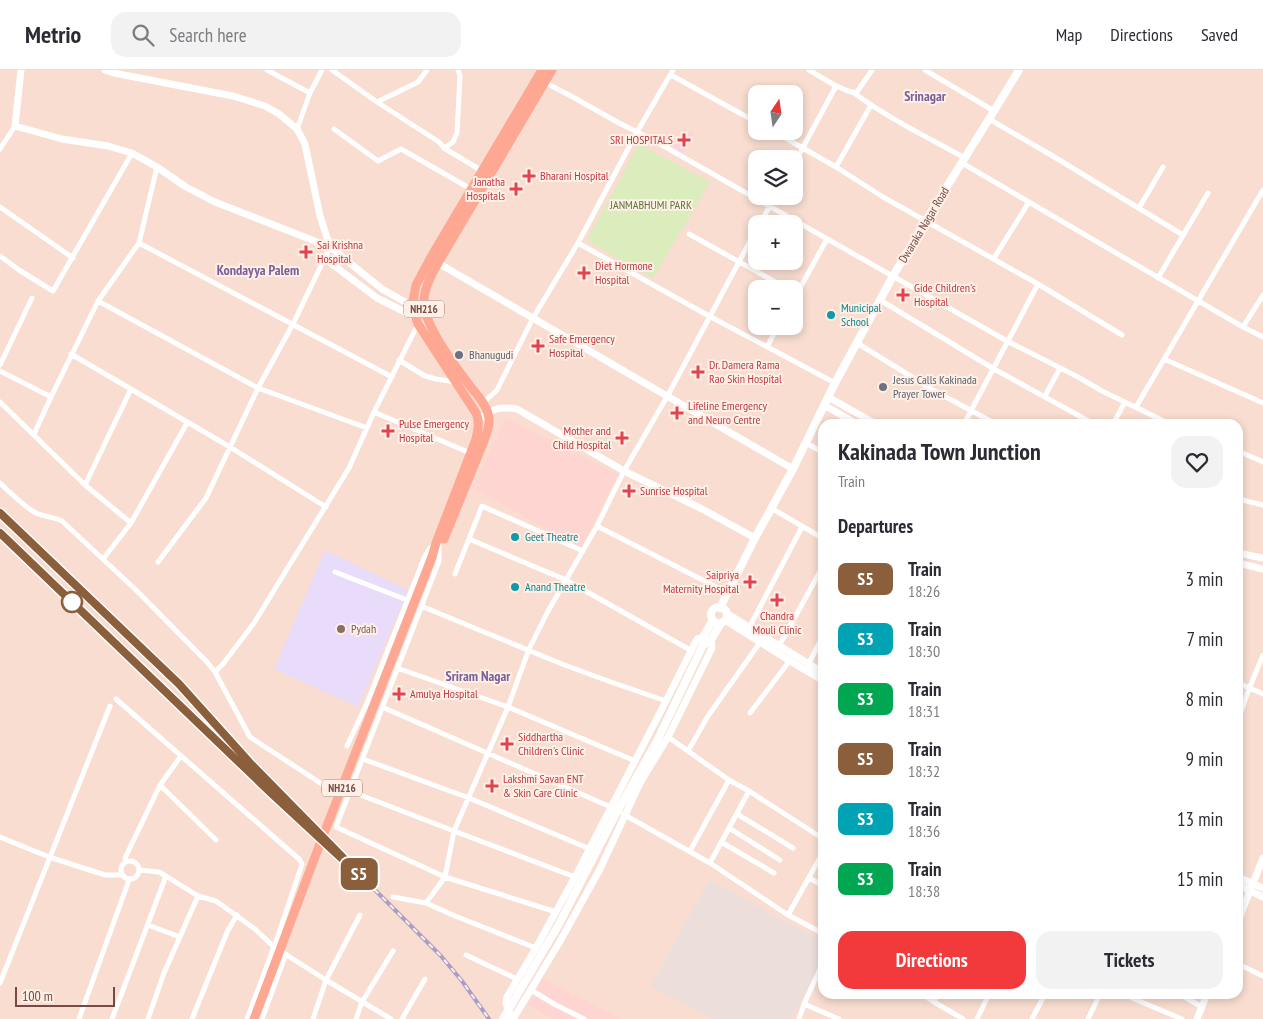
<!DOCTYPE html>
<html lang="en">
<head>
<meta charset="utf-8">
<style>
	body { margin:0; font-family:"PT Sans Narrow",sans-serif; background:#f2f2f3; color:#2b2b33; height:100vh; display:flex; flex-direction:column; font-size:19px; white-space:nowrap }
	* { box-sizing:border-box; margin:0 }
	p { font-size:16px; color:#7c7c81 }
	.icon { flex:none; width:28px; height:28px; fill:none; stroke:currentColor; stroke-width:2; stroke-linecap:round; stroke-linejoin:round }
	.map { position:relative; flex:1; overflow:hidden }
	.drawer { position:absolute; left:818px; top:349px; width:425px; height:580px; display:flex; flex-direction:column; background:#fff; border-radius:15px; box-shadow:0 2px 8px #0003 }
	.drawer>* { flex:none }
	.badge { padding:0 10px; border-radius:8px; font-size:18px; line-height:32px }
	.needle { width:32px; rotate:13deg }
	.fabs { position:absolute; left:748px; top:15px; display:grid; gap:10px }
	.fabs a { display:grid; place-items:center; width:55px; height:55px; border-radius:10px; background:#fff; box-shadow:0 2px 8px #0003; font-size:25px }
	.scale { position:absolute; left:15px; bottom:12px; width:100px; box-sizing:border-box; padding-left:5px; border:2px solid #764b45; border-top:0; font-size:14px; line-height:18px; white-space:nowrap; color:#764b45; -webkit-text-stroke:4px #fff0e7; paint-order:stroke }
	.map>.badge { position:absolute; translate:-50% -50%; box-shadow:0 0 0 2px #fff }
	h2 { padding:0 20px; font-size:19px; line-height:45px }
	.round { display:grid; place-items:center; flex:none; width:52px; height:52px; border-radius:15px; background:#f2f2f3 }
	.head { display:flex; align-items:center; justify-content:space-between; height:85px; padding:0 20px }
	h1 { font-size:24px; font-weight:700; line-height:38px }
	.cta { display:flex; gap:10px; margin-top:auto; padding:10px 20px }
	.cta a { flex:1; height:58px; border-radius:15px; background:#f23a3d; color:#fff; font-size:20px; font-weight:700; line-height:58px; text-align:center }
	.cta a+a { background:#f2f2f3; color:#2b2b33 }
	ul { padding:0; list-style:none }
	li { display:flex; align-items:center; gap:15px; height:60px; padding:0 20px }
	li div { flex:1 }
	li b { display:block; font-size:19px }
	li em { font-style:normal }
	li .badge { min-width:55px; font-weight:700; text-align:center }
	header { display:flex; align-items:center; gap:30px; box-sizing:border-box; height:70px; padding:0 25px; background:#fff; border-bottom:1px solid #e1e1e2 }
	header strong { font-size:24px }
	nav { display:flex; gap:28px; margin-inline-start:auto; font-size:18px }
	.search { width:350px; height:45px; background:#f2f2f3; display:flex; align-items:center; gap:12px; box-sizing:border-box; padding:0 18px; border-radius:15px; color:#7c7c81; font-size:19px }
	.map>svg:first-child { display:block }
	.residential { fill:#f8ddd0; fill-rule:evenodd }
	.commercial { fill:#ffd5d2 }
	.industrial { fill:#ecdfdb }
	.education { fill:#e8dcfa }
	.medical { fill:#fdd1e1 }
	.green { fill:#dbecbd }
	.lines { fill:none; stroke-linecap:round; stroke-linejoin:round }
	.minor { stroke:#fff; stroke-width:5 }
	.tertiary { stroke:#fff; stroke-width:7 }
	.secondary { stroke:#fff; stroke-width:8 }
	.trunk { stroke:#fea893; stroke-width:9 }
	.rail-casing { stroke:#aa9ec7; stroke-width:4 }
	.rail { stroke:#fff0e7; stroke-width:2; stroke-dasharray:5.5; stroke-linecap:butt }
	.line-casing { stroke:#fff; stroke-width:11 }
	.line { stroke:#8b5e3c; stroke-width:8 }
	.health-dot { fill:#e0444e; stroke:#fff0e7; stroke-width:2 }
	.culture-dot { fill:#0f9aa8; stroke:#fff0e7; stroke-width:2 }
	.worship-dot { fill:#6b7280; stroke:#fff0e7; stroke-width:2 }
	.stop-dot { fill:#fff; stroke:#8b5e3c; stroke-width:2.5 }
	.education-dot { fill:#8d6e63; stroke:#fff0e7; stroke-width:2 }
	.labels { text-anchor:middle; stroke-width:4; stroke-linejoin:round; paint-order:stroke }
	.shield { fill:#fff0e7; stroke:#9f7c76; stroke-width:1 }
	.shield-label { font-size:11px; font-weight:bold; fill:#764b45 }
	.health-label { font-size:12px; fill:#be3a42; stroke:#fff0e7; text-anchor:start }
	.park-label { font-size:12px; fill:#5a773a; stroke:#fff0e7 }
	.street-label { font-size:12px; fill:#764b45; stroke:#fff0e7 }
	.culture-label { font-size:12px; fill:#0d838f; stroke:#fff0e7; text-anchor:start }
	.worship-label { font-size:12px; fill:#5b616d; stroke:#fff0e7; text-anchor:start }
	.education-label { font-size:12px; fill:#785e54; stroke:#fff0e7; text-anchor:start }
	.neighbourhood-label { font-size:14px; font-weight:bold; fill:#79609a; stroke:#fff0e7 }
</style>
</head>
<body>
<header>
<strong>Metrio</strong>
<div class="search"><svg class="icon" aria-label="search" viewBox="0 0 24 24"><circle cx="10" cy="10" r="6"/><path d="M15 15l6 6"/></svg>Search here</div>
<nav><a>Map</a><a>Directions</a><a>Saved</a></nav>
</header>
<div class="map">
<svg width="1263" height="949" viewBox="0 0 1263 949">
	<rect width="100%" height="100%" fill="#feebdf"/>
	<path class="residential" d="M 0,0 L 1263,0 L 1263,949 L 0,949 ZM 756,24 L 794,24 L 794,61 L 756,61 ZM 756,89 L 794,89 L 794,126 L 756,126 ZM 756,154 L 794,154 L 794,191 L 756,191 ZM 756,219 L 794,219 L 794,256 L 756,256 ZM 822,354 L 1238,354 L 1238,924 L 822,924 Z"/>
	<path class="commercial" d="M 505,348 L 618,404 L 581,478 L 473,418 Z
		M 543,908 L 621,949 L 553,949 L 528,935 Z"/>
	<path class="industrial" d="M 709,810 L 822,871 L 822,891 L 791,949 L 712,949 L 651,916 Z"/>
	<path class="education" d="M 325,480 L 408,520 L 358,637 L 274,599 Z"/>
	<path class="medical" d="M 684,60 L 688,63 L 690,61 L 693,63 L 694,61 L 695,62 L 683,83 L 673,77 Z"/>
	<path class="green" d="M 639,74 L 710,112 L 653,208 L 591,173 L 588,168 Z"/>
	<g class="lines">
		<path class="minor" d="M 267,0 L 310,23
			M 332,0 L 377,32 L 439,72 L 444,78 L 453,72 L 457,63 L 460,6 L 458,0
			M 809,0 L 836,16 C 844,18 849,24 857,22 L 872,0
			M 925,0 L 994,41
			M 671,5 L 756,52
			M 544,12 L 571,26 L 619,53 L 653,70 L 1007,271 L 1078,307 L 1102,321 L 1170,354
			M 854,23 C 888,48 927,67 965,88
			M 377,32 L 418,12 L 427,0
			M 989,49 L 1051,85 L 1183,165
			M 297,59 L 310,23 L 322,0
			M 334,59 L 378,91 L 401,79 L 471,119
			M 773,61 L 836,97 L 883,127 L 1038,214
			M 444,78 L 482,101
			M 0,79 L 15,56
			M 962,93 L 1243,257 L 1263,267
			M 794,94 L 836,16
			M 836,97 L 871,35
			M 0,137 L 73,188
			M 1139,138 L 1163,97
			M 760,154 L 775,126
			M 689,164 L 788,219
			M 139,173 L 392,307
			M 578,173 L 709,246 L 835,313
			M 0,186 L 19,200 L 53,221 L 132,83
			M 994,188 L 1029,132
			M 1158,208 L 1208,123
			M 794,229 L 827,169
			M 880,230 L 994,299 L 1094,354
			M 98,231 L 258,318 L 367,358
			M 1243,257 L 1263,225
			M 857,273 L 933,320 L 996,354
			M 767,277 L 778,256
			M 71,284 L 230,377 L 326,437
			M 1164,289 L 1263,333
			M 399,290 L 425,306 L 436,309 L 456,312
			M 0,295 L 32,228
			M 0,301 L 51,327
			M 1045,326 L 1060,298
			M 0,332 L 85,415 L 131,453
			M 483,333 L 497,320 L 533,248 L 578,173 L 637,62 L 673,0
			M 1136,337 L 1263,120
			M 374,342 L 470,383
			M 964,354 L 1038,214 L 1122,265
			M 1113,354 L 1125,332
			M 34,364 L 51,327 L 98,231 L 139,173 L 157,97
			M 806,373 L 822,382
			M 1238,381 L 1263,392
			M 0,413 C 11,423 23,436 36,443 C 45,447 54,447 62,451 L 136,520 L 207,592 L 215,602 L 250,667 L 331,720 L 350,721 L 454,761 L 508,637 L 529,579 L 548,541 L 566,510 L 469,469
			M 85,415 L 131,319
			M 1238,429 L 1263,435
			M 771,438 L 819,466 L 822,470
			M 597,456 L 728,523
			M 439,476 L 439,491 L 336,757 L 445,807 L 556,842
			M 103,489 L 131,453 L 187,353
			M 158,492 L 206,428 L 258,318 L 293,254 L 330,177
			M 335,502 L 407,530
			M 455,504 L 482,436 L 583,481
			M 421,536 L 562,594 L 608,611 L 666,631
			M 749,558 L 802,457
			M 779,576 L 822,498
			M 692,581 L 566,510 L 597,456 L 624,401 L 668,325 L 756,160
			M 809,593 L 822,568
			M 397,598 L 508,637 L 635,691
			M 215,602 L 223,594 L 254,553 L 349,398 L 374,342 L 418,254
			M 1238,613 L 1263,624
			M 116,629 L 299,789 L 302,794 L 277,869 L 247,949
			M 382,637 L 613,738
			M 750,643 L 791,589
			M 1238,650 L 1249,619 L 1263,585
			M 347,676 L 367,633 L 425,486 L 430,478 L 435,475
			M 688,681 L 708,646 L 761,571
			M 363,689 L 469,728 L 590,779
			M 160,715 L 216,770
			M 749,721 L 822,768
			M 623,744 L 710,793 L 749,721 L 729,710 L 668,667
			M 737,744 L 793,778
			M 729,758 L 780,790
			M 0,767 L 49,787 L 105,805 L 121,805
			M 721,772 L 774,803
			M 690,781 L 729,710
			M121 800a9 9 0 1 1 18 0a9 9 0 1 1-18 0Z
			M 126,792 L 125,788 L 160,715 L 181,686
			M 710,793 L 788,845 L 822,863
			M 139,800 L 159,802 L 166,806 L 198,826 L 216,831 L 255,859 L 274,877 L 326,910 L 391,949
			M 809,808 L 822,815
			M 393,827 L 426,833 L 455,846 L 536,878
			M 426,833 L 445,807 L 454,761 L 575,807
			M 788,845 L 822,784
			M 148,855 L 180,867
			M 466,885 L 517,909
			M 1238,894 L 1263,906
			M 822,895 L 804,934 L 839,949
			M 0,913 L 110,636
			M 531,920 L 554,934 L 584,949
			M 922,924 L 934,932 L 938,924
			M 1179,924 L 1202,937
			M 1132,928 L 1182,949
			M 934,932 L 963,949
			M 79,949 L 129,810
			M 112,949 L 166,806
			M 148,949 L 164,903 L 198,826
			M 192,949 L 228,860 L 237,845
			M 262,949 L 286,884
			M 313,949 L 326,910 L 360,845
			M 356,949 L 362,932 L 393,881
			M 402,949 L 425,909
			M 799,949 L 804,934
			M 977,949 L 989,924
			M 1032,949 L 1045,924
			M 1088,949 L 1100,924"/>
		<path class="tertiary" d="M 21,0 L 15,56 L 62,69 L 108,76 L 132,83 L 157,97 L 186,117 L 215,132 L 330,177 L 382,219 L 412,236 L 424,239
			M 105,0 L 114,3 L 233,26 L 265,36 L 279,44 L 297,59 L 305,74 L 320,146 L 330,177
			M 324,188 L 377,228 L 415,247
			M 438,193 L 793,399
			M 828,327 L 876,354
			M 824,335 L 857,354
			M 479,349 C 495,339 497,336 517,339 L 624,401 L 702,439 L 755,468
			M 1238,483 L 1263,488
			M 1238,493 L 1263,499
			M 726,543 L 822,602
			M 725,550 L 790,591 L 822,610
			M 1238,807 L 1263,818
			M 1238,815 L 1263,827
			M 1238,851 L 1263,788
			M 512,949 L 506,933 L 507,927 L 536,878 L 575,807 L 666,631 L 697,569 L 703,567
			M 513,949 L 559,873 L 600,799 L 640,713 L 668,667 L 712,578 L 711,570
			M 1197,949 L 1207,924"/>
		<path class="secondary" d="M711 545a8 8 0 1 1 16 0a8 8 0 1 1-16 0Z
			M 720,538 L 755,468 L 793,399 L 835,313 L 893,206 L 926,150 L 994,41 L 1019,0
			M 703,575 L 711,570 L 721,553
			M 503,949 L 558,856 L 618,740 L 658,669 L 703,575 L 703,567 L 713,550"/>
		<path class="trunk" d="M 444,469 L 484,371 C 486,364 490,356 489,349 C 488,336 477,325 470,316 C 456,297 421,252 424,229 C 425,216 432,204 438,193 L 552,0
			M 254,949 L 321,771 L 432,487 L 436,473 L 476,369 C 478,360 480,352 476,343 L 418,254 L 412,236 L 416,215 L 431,187 L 542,0"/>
		<defs>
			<path id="rail" d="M 0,443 L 179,614 L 261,704
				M 0,463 L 270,722 L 364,809 L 441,886 L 462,911 L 489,949"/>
		</defs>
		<use href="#rail" class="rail-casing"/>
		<use href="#rail" class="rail"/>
	</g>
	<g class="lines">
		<defs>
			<path id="line" d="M 0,443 L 179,614 L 250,693 L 364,809 L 270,722 L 0,463"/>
		</defs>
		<use href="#line" class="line-casing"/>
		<use href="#line" class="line"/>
	</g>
	<g class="health-dot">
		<path d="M681.5 62.5h5v5h5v5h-5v5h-5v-5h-5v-5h5z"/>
		<path d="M526.5 98.5h5v5h5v5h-5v5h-5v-5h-5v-5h5z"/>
		<path d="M513.5 111.5h5v5h5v5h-5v5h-5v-5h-5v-5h5z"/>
		<path d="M303.5 174.5h5v5h5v5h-5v5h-5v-5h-5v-5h5z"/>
		<path d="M581.5 195.5h5v5h5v5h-5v5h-5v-5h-5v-5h5z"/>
		<path d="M900.5 217.5h5v5h5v5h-5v5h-5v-5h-5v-5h5z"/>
		<path d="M535.5 268.5h5v5h5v5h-5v5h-5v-5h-5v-5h5z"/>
		<path d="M695.5 294.5h5v5h5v5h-5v5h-5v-5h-5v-5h5z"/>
		<path d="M674.5 335.5h5v5h5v5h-5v5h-5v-5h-5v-5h5z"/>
		<path d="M385.5 353.5h5v5h5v5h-5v5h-5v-5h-5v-5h5z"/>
		<path d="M619.5 360.5h5v5h5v5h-5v5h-5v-5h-5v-5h5z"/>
		<path d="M626.5 413.5h5v5h5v5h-5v5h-5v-5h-5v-5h5z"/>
		<path d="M747.5 504.5h5v5h5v5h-5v5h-5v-5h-5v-5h5z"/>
		<path d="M774.5 522.5h5v5h5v5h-5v5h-5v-5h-5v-5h5z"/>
		<path d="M396.5 616.5h5v5h5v5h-5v5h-5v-5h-5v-5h5z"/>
		<path d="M504.5 666.5h5v5h5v5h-5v5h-5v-5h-5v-5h5z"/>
		<path d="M489.5 708.5h5v5h5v5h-5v5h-5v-5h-5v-5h5z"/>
	</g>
	<g class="culture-dot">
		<circle cx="831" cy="245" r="5"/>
		<circle cx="515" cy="467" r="5"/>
		<circle cx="515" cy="517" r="5"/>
	</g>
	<g class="worship-dot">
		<circle cx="459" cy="285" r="5"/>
		<circle cx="883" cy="317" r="5"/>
	</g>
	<circle class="stop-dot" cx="72" cy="532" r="10"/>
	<circle class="education-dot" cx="341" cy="559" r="5"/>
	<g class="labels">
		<g class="shield">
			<rect x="404" y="230.5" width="40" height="17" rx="4"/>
			<rect x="322" y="709.5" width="40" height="17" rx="4"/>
		</g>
		<g class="shield-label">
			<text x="424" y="243">NH216</text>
			<text x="342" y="722">NH216</text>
		</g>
		<g class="health-label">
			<text x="673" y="74" text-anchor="end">SRI HOSPITALS</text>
			<text x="540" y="110">Bharani Hospital</text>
			<text x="505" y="116" text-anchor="end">Janatha<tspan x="505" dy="14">Hospitals</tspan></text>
			<text x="317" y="179">Sai Krishna<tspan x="317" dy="14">Hospital</tspan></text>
			<text x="595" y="200">Diet Hormone<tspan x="595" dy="14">Hospital</tspan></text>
			<text x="914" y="222">Gide Children's<tspan x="914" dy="14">Hospital</tspan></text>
			<text x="549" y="273">Safe Emergency<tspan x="549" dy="14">Hospital</tspan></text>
			<text x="709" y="299">Dr. Damera Rama<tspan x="709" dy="14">Rao Skin Hospital</tspan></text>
			<text x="688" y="340">Lifeline Emergency<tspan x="688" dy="14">and Neuro Centre</tspan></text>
			<text x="399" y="358">Pulse Emergency<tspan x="399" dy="14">Hospital</tspan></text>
			<text x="611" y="365" text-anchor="end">Mother and<tspan x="611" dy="14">Child Hospital</tspan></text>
			<text x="640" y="425">Sunrise Hospital</text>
			<text x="739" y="509" text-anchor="end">Saipriya<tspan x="739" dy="14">Maternity Hospital</tspan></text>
			<text x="777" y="550" text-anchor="middle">Chandra<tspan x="777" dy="14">Mouli Clinic</tspan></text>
			<text x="410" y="628">Amulya Hospital</text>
			<text x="518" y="671">Siddhartha<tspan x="518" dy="14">Children's Clinic</tspan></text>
			<text x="503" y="713">Lakshmi Savan ENT<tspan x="503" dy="14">&amp; Skin Care Clinic</tspan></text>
		</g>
		<g class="park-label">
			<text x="651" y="139">JANMABHUMI PARK</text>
		</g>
		<g class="street-label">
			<text transform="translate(924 155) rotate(-59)" y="4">Dwaraka Nagar Road</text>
		</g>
		<g class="culture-label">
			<text x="841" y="242">Municipal<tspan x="841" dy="14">School</tspan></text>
			<text x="525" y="471">Geet Theatre</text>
			<text x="525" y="521">Anand Theatre</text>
		</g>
		<g class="worship-label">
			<text x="469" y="289">Bhanugudi</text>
			<text x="893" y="314">Jesus Calls Kakinada<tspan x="893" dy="14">Prayer Tower</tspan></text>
		</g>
		<g class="education-label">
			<text x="351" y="563">Pydah</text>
		</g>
		<g class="neighbourhood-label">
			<text x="925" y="31">Srinagar</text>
			<text x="258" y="205">Kondayya Palem</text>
			<text x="478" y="611">Sriram Nagar</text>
		</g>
	</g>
</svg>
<div class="fabs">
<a><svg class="needle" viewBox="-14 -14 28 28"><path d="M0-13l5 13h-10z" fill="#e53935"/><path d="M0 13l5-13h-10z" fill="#7c7c81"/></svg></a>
<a><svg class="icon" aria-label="layers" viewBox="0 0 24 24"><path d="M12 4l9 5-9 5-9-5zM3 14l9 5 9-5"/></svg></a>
<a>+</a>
<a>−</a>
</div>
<div class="scale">100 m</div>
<b class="badge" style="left:359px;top:804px;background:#8b5e3c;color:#fff">S5</b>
<section class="drawer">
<div class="head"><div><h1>Kakinada Town Junction</h1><p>Train</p></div><a class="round"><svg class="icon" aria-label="heart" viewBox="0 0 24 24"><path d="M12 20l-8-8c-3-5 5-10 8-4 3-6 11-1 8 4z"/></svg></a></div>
<h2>Departures</h2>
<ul>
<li><span class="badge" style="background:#8b5e3c;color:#fff">S5</span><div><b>Train</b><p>18:26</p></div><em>3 min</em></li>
<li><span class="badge" style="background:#00a3b4;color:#fff">S3</span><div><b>Train</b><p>18:30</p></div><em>7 min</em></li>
<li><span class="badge" style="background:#00a651;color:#fff">S3</span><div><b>Train</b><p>18:31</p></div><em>8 min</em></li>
<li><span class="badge" style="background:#8b5e3c;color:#fff">S5</span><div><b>Train</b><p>18:32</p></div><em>9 min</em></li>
<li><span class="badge" style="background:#00a3b4;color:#fff">S3</span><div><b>Train</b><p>18:36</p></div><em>13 min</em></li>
<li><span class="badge" style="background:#00a651;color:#fff">S3</span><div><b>Train</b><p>18:38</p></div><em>15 min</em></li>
</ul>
<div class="cta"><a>Directions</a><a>Tickets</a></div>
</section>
</div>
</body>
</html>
